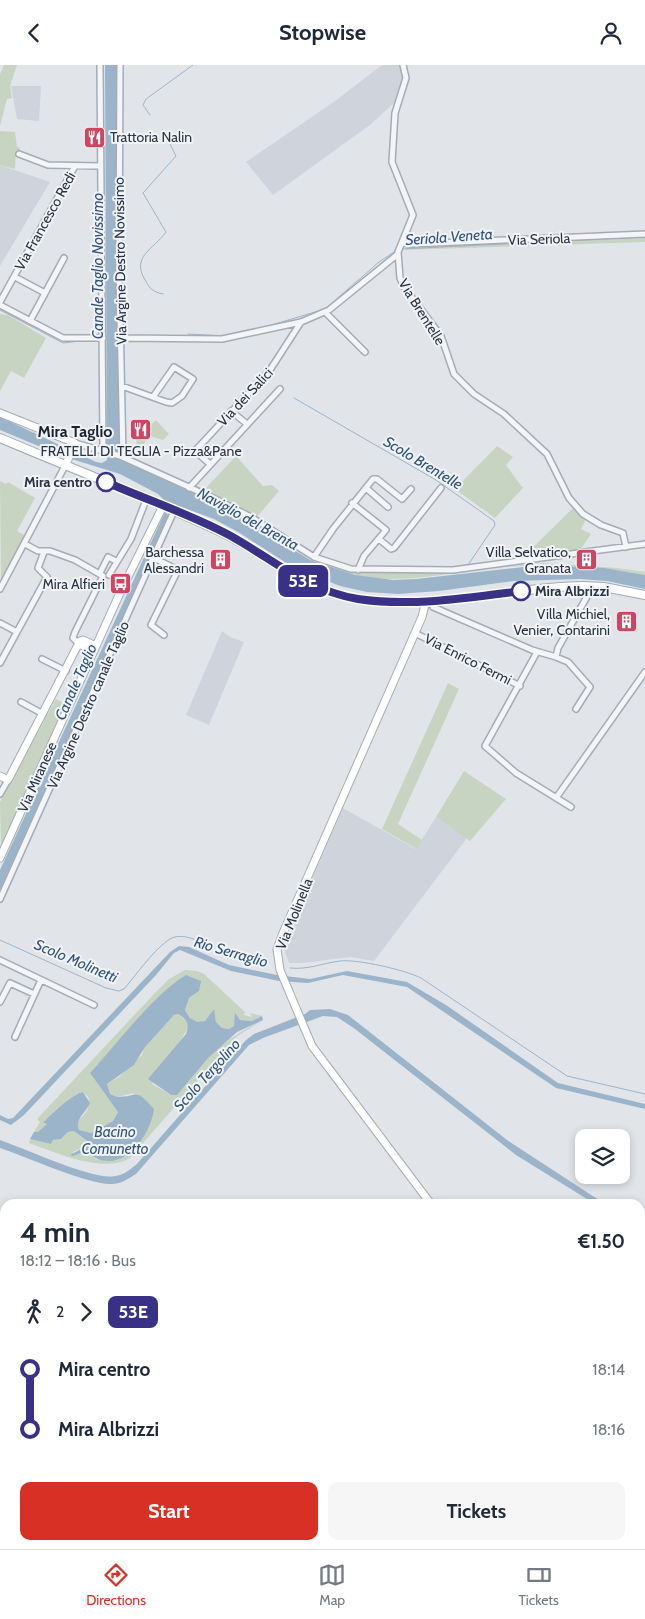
<!DOCTYPE html>
<html lang="en">
<head>
<meta charset="utf-8">
<style>
	body { margin:0; font-family:Cabin,sans-serif; background:#f6f6f7; color:#1f2937; height:100vh; display:flex; flex-direction:column; font-size:19px; white-space:nowrap }
	* { box-sizing:border-box; margin:0 }
	p { font-size:16px; color:#747a83 }
	.icon { flex:none; width:28px; height:28px; fill:none; stroke:currentColor; stroke-width:2; stroke-linecap:round; stroke-linejoin:round }
	.map { position:relative; flex:1; overflow:hidden }
	.sheet { position:absolute; left:0px; top:1134px; width:645px; height:351px; display:flex; flex-direction:column; background:#fff; border-radius:15px 15px 0 0; box-shadow:0 2px 8px #0003 }
	.sheet>* { flex:none }
	.badge { padding:0 10px; border-radius:8px; font-size:18px; line-height:32px }
	.controls { position:absolute; left:575px; top:1064px; display:grid; gap:10px }
	.controls a { display:grid; place-items:center; width:55px; height:55px; border-radius:10px; background:#fff; box-shadow:0 2px 8px #0003; font-size:25px }
	.map>.badge { position:absolute; translate:-50% -50%; box-shadow:0 0 0 2px #fff }
	.legs { display:flex; align-items:center; gap:8px; height:55px; padding:0 20px; font-size:16px }
	.legs p { margin-inline-start:auto }
	.headline { display:flex; align-items:center; justify-content:space-between; height:85px; padding:0 20px }
	h1 { font-size:28px; font-weight:700; line-height:38px }
	.cta { display:flex; gap:10px; margin-top:auto; padding:10px 20px }
	.cta a { flex:1; height:58px; border-radius:10px; background:#d93025; color:#fff; font-size:20px; font-weight:700; line-height:58px; text-align:center }
	.cta a+a { background:#f6f6f7; color:#1f2937 }
	ul { padding:0 20px; list-style:none }
	li { display:flex; align-items:center; gap:18px; height:60px; font-size:19px }
	li i { display:grid; place-items:center; width:8px; height:100%; margin:0 6px; background:currentColor }
	li i::after { content:''; width:12px; height:12px; margin:-6px; border:4px solid; border-radius:50%; background:#fff }
	li p { margin-inline-start:auto }
	li:first-child i { background:linear-gradient(#0000 50%,currentColor 0) }
	li:last-child i { background:linear-gradient(currentColor 50%,#0000 0) }
	header { display:flex; justify-content:space-between; align-items:center; height:65px; padding:0 20px; background:#fff; font-size:22px; font-weight:700 }
	.dock { display:flex; justify-content:space-around; align-items:center; height:70px; border-top:1px solid #e0e1e3; background:#fff; font-size:14px; color:#747a83 }
	.dock a { display:grid; justify-items:center; gap:2px }
	.dock .current { color:#d93025 }
	.map>svg:first-child { display:block }
	.built { fill:#cfd4dc }
	.green { fill:#c7d4c2 }
	.water { fill:#9cb4ca }
	.lines { fill:none; stroke-linecap:round; stroke-linejoin:round }
	.stream { stroke:#9cb4ca; stroke-width:1 }
	.canal { stroke:#9cb4ca; stroke-width:4.5 }
	.street-casing { stroke:#a6acb4; stroke-width:8 }
	.secondary-casing { stroke:#a6acb4; stroke-width:9 }
	.primary-casing { stroke:#a0a9b6; stroke-width:10 }
	.street { stroke:#f4f5f8; stroke-width:5 }
	.secondary { stroke:#fff; stroke-width:7 }
	.primary { stroke:#fff; stroke-width:8 }
	.line-1-casing { stroke:#fff; stroke-width:11 }
	.line-1 { stroke:#393185; stroke-width:8 }
	.stop-1-dot { fill:#fff; stroke:#393185; stroke-width:2.5 }
	.labels { text-anchor:middle; stroke-width:4; stroke-linejoin:round; paint-order:stroke }
	.poi-label { font-size:14px; fill:#293342; stroke:#f0f3f7; text-anchor:end }
	.street-label { font-size:14px; fill:#293342; stroke:#f0f3f7 }
	.stop-label { font-size:14px; font-weight:bold; fill:#293342; stroke:#f0f3f7; text-anchor:end }
	.water-label { font-size:15px; font-style:italic; fill:#335376; stroke:#f0f3f7 }
	.quarter-label { font-size:16px; font-weight:bold; fill:#1b2432; stroke:#f0f3f7 }
</style>
</head>
<body>
<header><svg class="icon" aria-label="back" viewBox="0 0 24 24"><path d="M15 5l-7 7 7 7"/></svg>Stopwise<svg class="icon" aria-label="person" viewBox="0 0 24 24"><circle cx="12" cy="8" r="4"/><path d="M4 21q1-7 8-7t8 7"/></svg></header>
<div class="map">
<svg width="645" height="1484" viewBox="0 0 645 1484">
	<rect width="100%" height="100%" fill="#e1e5ea"/>
	<path class="built" d="M 382,0 L 401,0 L 403,10 L 394,38 L 370,60 L 273,130 L 246,97 L 335,36 Z
		M 11,21 L 41,21 L 39,56 L 17,54 Z
		M 0,100 L 50,117 L 0,201 Z
		M 222,566 L 230,572 L 244,577 L 209,660 L 186,650 Z
		M 343,743 L 416,784 L 436,752 L 467,773 L 374,896 L 350,892 L 303,898 L 289,898 L 283,881 Z"/>
	<path class="green" d="M 4,0 L 17,0 L 10,21 L 12,33 L 7,34 L 0,61 L 0,9 Z
		M 0,66 L 15,67 L 17,82 L 20,83 L 20,86 L 16,85 L 15,104 L 0,100 Z
		M 645,173 L 645,177 L 401,185 L 412,183 Z
		M 0,249 L 8,250 L 46,273 L 24,313 L 11,306 L 0,326 Z
		M 156,355 L 169,369 L 163,375 L 150,371 L 132,394 L 130,392 L 135,385 L 137,373 Z
		M 497,381 L 513,392 L 506,400 L 522,422 L 524,422 L 495,453 L 455,424 Z
		M 236,391 L 263,421 L 272,420 L 279,426 L 256,453 L 203,426 Z
		M 126,397 L 239,447 L 316,495 L 350,506 L 438,508 L 542,498 L 617,503 L 645,507 L 645,510 C 605,502 561,500 521,501 C 470,502 421,518 370,513 C 313,506 280,471 232,446 C 197,429 160,416 126,397 Z
		M 0,416 L 6,419 L 8,417 L 35,433 L 17,466 L 26,471 L 1,515 Z
		M 574,442 L 586,454 L 581,464 L 591,469 L 580,485 L 521,494 Z
		M 448,618 L 459,624 L 398,759 L 422,775 L 417,784 L 382,764 Z
		M 56,634 L 66,639 L 1,784 L 0,737 Z
		M 464,706 L 506,734 L 470,776 L 436,752 Z
		M 185,905 L 197,906 L 204,909 L 245,947 L 244,950 L 252,952 L 250,948 L 262,951 L 252,956 L 240,955 L 236,949 L 234,961 L 229,964 L 222,963 L 216,957 L 214,945 L 205,956 L 197,958 L 190,953 L 185,945 L 189,933 L 199,926 L 200,918 L 175,917 L 90,1008 L 118,1047 L 113,1056 L 91,1068 L 79,1065 C 76,1054 82,1053 87,1046 C 89,1042 88,1037 89,1033 L 83,1027 C 72,1029 50,1049 43,1059 L 47,1059 L 38,1068 L 34,1067 L 40,1057 L 37,1054 L 154,929 L 169,914 Z
		M 178,949 L 187,956 L 189,962 L 152,1019 L 171,1030 C 189,1021 194,1005 209,992 C 225,976 242,965 263,955 L 236,972 L 130,1093 C 104,1109 56,1088 29,1078 L 30,1074 L 51,1079 L 53,1075 L 61,1074 L 68,1067 L 74,1066 L 87,1076 L 87,1081 L 73,1087 L 73,1091 L 84,1087 L 98,1095 L 134,1028 L 117,1032 L 110,1029 L 107,1019 L 120,1011 L 142,990 L 144,982 L 174,950 Z"/>
	<path class="water" d="M 105,0 L 117,0 L 116,179 L 120,394 L 233,447 L 310,495 L 355,510 L 393,515 L 416,514 L 541,500 L 604,503 L 645,510 L 645,524 L 607,516 L 580,514 L 514,516 L 439,526 L 398,529 L 367,527 L 340,521 L 291,501 L 238,467 L 214,454 L 165,436 L 158,429 L 120,409 L 65,392 L 0,365 L 0,352 L 96,397 L 102,398 L 107,395 Z
		M 165,447 L 169,451 L 0,825 L 0,805 Z
		M 179,881 L 189,882 L 229,900 L 277,910 L 310,914 L 347,906 L 407,917 L 446,940 L 558,1018 L 645,1039 L 645,1044 L 556,1023 L 407,922 L 343,910 L 308,918 L 279,916 L 231,906 L 180,885 L 174,888 L 156,910 L 24,1050 L 11,1060 L 0,1055 L 0,1050 L 8,1054 L 13,1053 L 170,887 Z
		M 186,910 L 201,916 L 199,926 L 189,933 L 185,945 L 190,953 L 197,957 L 205,956 L 214,944 L 216,957 L 222,963 L 229,964 L 234,961 L 235,948 L 240,955 L 252,956 L 262,951 L 263,955 L 237,967 L 208,993 L 177,1030 L 171,1030 L 148,1014 L 186,969 C 190,959 187,954 178,949 L 174,950 L 145,982 L 134,1000 L 107,1019 L 110,1029 L 117,1032 C 141,1031 135,1023 154,1044 C 151,1068 127,1105 98,1094 C 93,1092 89,1089 84,1087 L 73,1091 L 70,1090 L 87,1081 L 87,1076 L 74,1066 L 68,1067 L 61,1074 L 53,1075 L 51,1079 L 30,1074 L 34,1067 L 38,1067 L 47,1059 L 43,1058 C 50,1050 72,1029 83,1027 L 90,1038 C 86,1048 75,1053 79,1065 L 91,1068 L 113,1056 L 118,1047 L 90,1008 C 116,980 154,929 186,910 Z
		M 330,944 L 348,950 L 507,1075 L 605,1139 L 595,1139 L 516,1090 L 355,964 L 337,952 L 323,951 L 263,973 L 249,980 L 136,1109 C 128,1114 121,1119 111,1119 C 89,1120 24,1091 0,1083 L 0,1075 C 24,1083 94,1116 115,1111 C 124,1110 129,1105 136,1100 L 246,975 L 254,969 L 305,949 L 310,945 Z
		M 334,1480 L 397,1480 L 406,1484 L 343,1484 Z"/>
	<g class="lines">
		<path class="stream" d="M 150,50 L 143,40 L 146,34 L 193,0
			M 401,184 L 645,172
			M 163,229 C 153,227 150,224 145,215 C 131,191 153,185 166,167 L 143,128 L 176,91 L 163,65
			M 0,245 L 63,278 L 89,275
			M 265,262 L 325,244 L 379,197 L 397,185
			M 188,269 L 225,271
			M 294,333 L 436,415 L 494,456 L 495,460 L 468,500
			M 0,875 L 106,923 L 119,926 L 124,924 C 137,909 151,888 167,876 C 183,863 206,881 221,887 C 233,892 248,897 261,898 L 267,893
			M 290,903 C 308,905 323,898 340,896 C 358,894 405,905 421,913 L 567,1011 L 645,1029
			M 0,1328 L 5,1330
			M 0,1443 L 5,1438
			M 315,1480 L 325,1484
			M 418,1480 L 428,1484
			M 311,1484 L 313,1480"/>
		<path class="canal" d="M 229,1480 L 230,1484"/>
		<defs>
			<path id="street" d="M 100,0 L 103,387
				M 120,0 L 119,202 L 123,392
				M 403,0 L 406,13 L 395,48 L 392,97 L 413,150 L 398,187 L 400,213 L 404,222 L 441,271 L 454,309 L 474,329 L 504,349 L 547,389 L 569,433 L 583,449 L 601,460 L 623,468 L 626,482
				M 19,89 L 48,100 L 100,101
				M 403,178 L 412,179 L 645,169
				M 15,212 L 45,228
				M 0,237 L 75,101
				M 0,240 L 63,273 L 103,273
				M 325,247 L 365,287
				M 30,256 L 64,193
				M 121,273 L 222,274 L 301,257 L 329,245 L 398,189
				M 122,321 L 166,337 L 172,338 L 182,331 L 193,314 L 174,302 L 153,332
				M 231,346 L 247,359
				M 75,378 L 120,391 L 213,433 L 251,452 L 314,492 L 351,504 L 453,505 L 645,479
				M 210,399 L 195,386 L 270,305 L 301,257
				M 189,423 L 280,324
				M 366,423 L 388,442
				M 352,438 L 386,465 L 364,491 L 358,505
				M 379,474 L 391,484 L 394,483 L 441,423
				M 25,479 L 38,486 L 50,486 L 75,495 L 103,511 L 75,567 L 73,573 L 79,579
				M 314,492 L 333,464 L 373,414 L 377,414 L 402,434 L 411,424
				M 154,493 L 178,505 L 151,560 L 164,570
				M 100,508 L 108,492 L 116,496
				M 109,510 L 131,474 L 146,435
				M 0,524 L 66,399
				M 432,536 L 433,542 L 532,585 L 556,592 L 558,583 L 593,521
				M 0,558 L 17,567
				M 415,568 L 520,621
				M 537,587 L 485,681 L 516,708 L 571,742
				M 556,592 L 568,597 L 590,622 L 576,644
				M 42,594 L 66,606
				M 0,598 L 47,512 L 38,503 L 44,487
				M 21,637 L 43,649
				M 0,729 L 8,715
				M 556,733 L 645,607
				M 0,834 L 174,446
				M 0,895 L 94,940
				M 0,937 L 10,918 L 34,929
				M 15,972 L 41,915
				M 0,1320 L 5,1322"/>
			<path id="secondary" d="M 0,348 L 75,378 L 66,399
				M 426,536 L 422,552 L 283,868 L 277,884 L 280,905 L 312,981 L 431,1139
				M 79,579 L 94,586
				M 0,711 L 8,715 L 80,576 L 83,575 L 96,581
				M 0,793 L 120,528 L 163,441
				M 640,1334 L 645,1335"/>
			<path id="primary" d="M 0,373 C 73,404 147,432 219,466 C 269,489 298,524 357,534 C 432,546 508,522 583,521 L 604,522 L 645,530"/>
		</defs>
		<use href="#street" class="street-casing"/>
		<use href="#secondary" class="secondary-casing"/>
		<use href="#primary" class="primary-casing"/>
		<use href="#street" class="street"/>
		<use href="#secondary" class="secondary"/>
		<use href="#primary" class="primary"/>
	</g>
	<g class="lines">
		<defs>
			<path id="line-1" d="M 106,417 C 147,435 190,449 229,470 C 273,494 305,525 358,534 C 411,542 467,533 521,526"/>
		</defs>
		<use href="#line-1" class="line-1-casing"/>
		<use href="#line-1" class="line-1"/>
	</g>
	<defs>
		<symbol id="restaurant-square" viewBox="-11 -11 22 22"><rect x="-9" y="-9" width="18" height="18" rx="4" fill="#cf4560" stroke="#f0f3f7"/><path d="M-5-6h1v4h1v-4h1v4h1v-4h1v5L-1.5 .5V6h-2V.5L-5-1ZM5-6V6H3V1.5H1.5Q1.5-4 5-6Z" fill="#fff"/></symbol>
		<symbol id="building-square" viewBox="-11 -11 22 22"><rect x="-9" y="-9" width="18" height="18" rx="4" fill="#cf4560" stroke="#f0f3f7"/><path d="M-4-6H4V6H1V3H-1V6H-4ZM-2.5-4.3h1.7v1.8h-1.7ZM.8-4.3h1.7v1.8H.8ZM-2.5-1h1.7V.8h-1.7ZM.8-1h1.7V.8H.8Z" fill="#fff"/></symbol>
		<symbol id="bus-square" viewBox="-11 -11 22 22"><rect x="-9" y="-9" width="18" height="18" rx="4" fill="#cf4560" stroke="#f0f3f7"/><path d="M-5-6H5V4H4V6H2V4H-2V6H-4V4H-5ZM-3.5-4V0h7V-4ZM-3.5 1.2v1.5H-2V1.2ZM2 1.2v1.5H3.5V1.2Z" fill="#fff"/></symbol>
	</defs>
	<g fill-rule="evenodd">
		<use href="#restaurant-square" x="82" y="60" width="25" height="25"/>
		<use href="#restaurant-square" x="128" y="352" width="25" height="25"/>
		<use href="#building-square" x="208" y="482" width="25" height="25"/>
		<use href="#building-square" x="574" y="482" width="25" height="25"/>
		<use href="#bus-square" x="108" y="506" width="25" height="25"/>
		<use href="#building-square" x="614" y="544" width="25" height="25"/>
	</g>
	<g class="stop-1-dot">
		<circle cx="106" cy="417" r="9"/>
		<circle cx="521" cy="526" r="9"/>
	</g>
	<g class="labels">
		<g class="poi-label">
			<text x="110" y="77" text-anchor="start">Trattoria Nalin</text>
			<text x="141" y="391" text-anchor="middle">FRATELLI DI TEGLIA - Pizza&amp;Pane</text>
			<text x="204" y="492">Barchessa<tspan x="204" dy="16">Alessandri</tspan></text>
			<text x="571" y="492">Villa Selvatico,<tspan x="571" dy="16">Granata</tspan></text>
			<text x="105" y="524">Mira Alfieri</text>
			<text x="610" y="554">Villa Michiel,<tspan x="610" dy="16">Venier, Contarini</tspan></text>
		</g>
		<g class="street-label">
			<text transform="translate(45 156) rotate(-61)" y="5">Via Francesco Redi</text>
			<text transform="translate(539 174) rotate(-2)" y="5">Via Seriola</text>
			<text transform="translate(120 196) rotate(-91)" y="5">Via Argine Destro Novissimo</text>
			<text transform="translate(422 247) rotate(58)" y="5">Via Brentelle</text>
			<text transform="translate(245 332) rotate(-47)" y="5">Via dei Salici</text>
			<text transform="translate(468 594) rotate(27)" y="5">Via Enrico Fermi</text>
			<text transform="translate(88 640) rotate(-66)" y="5">Via Argine Destro canale Taglio</text>
			<text transform="translate(37 712) rotate(-66)" y="5">Via Miranese</text>
			<text transform="translate(294 849) rotate(-68)" y="5">Via Molinella</text>
		</g>
		<g class="stop-label">
			<text x="92" y="422">Mira centro</text>
			<text x="535" y="531" text-anchor="start">Mira Albrizzi</text>
		</g>
		<g class="water-label">
			<text transform="translate(449 172) rotate(-4)" y="5">Seriola Veneta</text>
			<text transform="translate(98 201) rotate(-90)" y="5">Canale Taglio Novissimo</text>
			<text transform="translate(423 398) rotate(31)" y="5">Scolo Brentelle</text>
			<text transform="translate(248 454) rotate(29)" y="5">Naviglio del Brenta</text>
			<text transform="translate(76 617) rotate(-66)" y="5">Canale Taglio</text>
			<text transform="translate(231 887) rotate(16)" y="5">Rio Serraglio</text>
			<text transform="translate(76 896) rotate(23)" y="5">Scolo Molinetti</text>
			<text transform="translate(207 1010) rotate(-48)" y="5">Scolo Tergolino</text>
			<text x="115" y="1072">Bacino<tspan x="115" dy="17">Comunetto</tspan></text>
		</g>
		<g class="quarter-label">
			<text x="75" y="372">Mira Taglio</text>
		</g>
	</g>
</svg>
<div class="controls">
<a><svg class="icon" aria-label="layers" viewBox="0 0 24 24"><path d="M12 4l9 5-9 5-9-5zM3 14l9 5 9-5"/></svg></a>
</div>
<b class="badge" style="left:303px;top:516px;background:#393185;color:#fff">53E</b>
<section class="sheet">
<div class="headline"><div><h1>4 min</h1><p>18:12 – 18:16 · Bus</p></div><b>€1.50</b></div>
<div class="legs"><svg class="icon" aria-label="walk" viewBox="0 0 24 24"><circle cx="13" cy="4" r="2"/><path d="M13 8l-2 6 4 7M11 14l-3 7M7 12l3-4h3l4 4"/></svg>2<svg class="icon" aria-label="forward" viewBox="0 0 24 24"><path d="M9 5l7 7-7 7"/></svg><b class="badge" style="background:#393185;color:#fff">53E</b></div>
<ul>
<li><i style="color:#393185"></i><b>Mira centro</b><p>18:14</p></li>
<li><i style="color:#393185"></i><b>Mira Albrizzi</b><p>18:16</p></li>
</ul>
<div class="cta"><a>Start</a><a>Tickets</a></div>
</section>
</div>
<nav class="dock">
<a class="current"><svg class="icon" aria-label="directions" viewBox="0 0 24 24"><path d="M12 3l9 9-9 9-9-9zM9 14v-3h6M13 9l2 2-2 2"/></svg>Directions</a>
<a><svg class="icon" aria-label="map" viewBox="0 0 24 24"><path d="M3 6l6-2 6 2 6-2v14l-6 2-6-2-6 2zM9 4v14M15 6v14"/></svg>Map</a>
<a><svg class="icon" aria-label="tickets" viewBox="0 0 24 24"><path d="M3 7h18v10H3zM15 7v10"/></svg>Tickets</a>
</nav>
</body>
</html>
